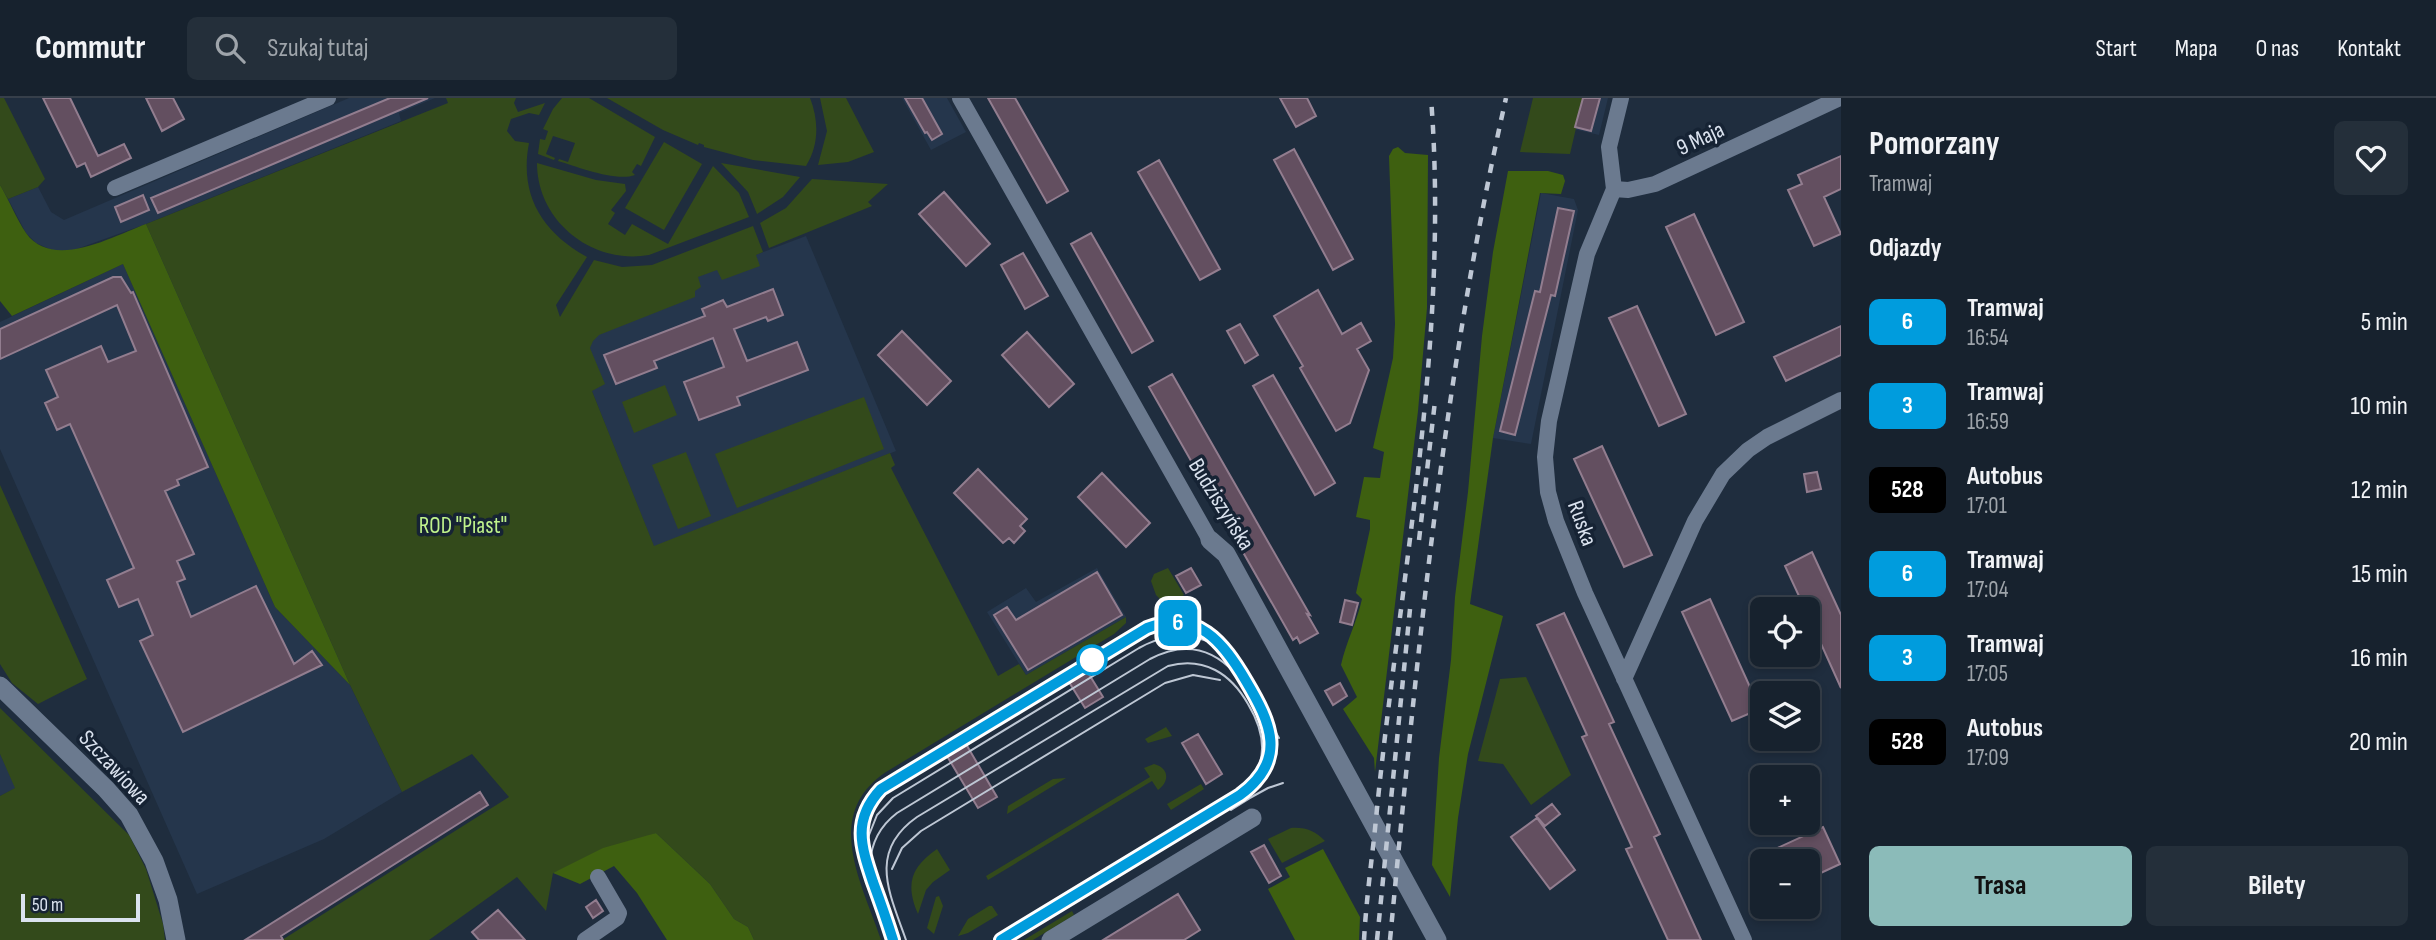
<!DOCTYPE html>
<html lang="pl">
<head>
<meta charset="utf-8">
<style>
	body { margin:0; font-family:"Sofia Sans Condensed",sans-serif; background:#242f3a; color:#f1f3f6; height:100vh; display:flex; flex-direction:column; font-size:26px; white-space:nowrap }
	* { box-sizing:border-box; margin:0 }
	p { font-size:23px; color:#9ea4aa }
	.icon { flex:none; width:38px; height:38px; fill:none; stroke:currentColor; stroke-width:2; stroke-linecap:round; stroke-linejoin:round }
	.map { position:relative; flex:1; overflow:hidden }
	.sheet { display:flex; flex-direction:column; background:#17222e; width:595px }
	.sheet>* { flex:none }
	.badge { padding:0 14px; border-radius:10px; font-size:24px; line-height:46px }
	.buttons { position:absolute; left:1750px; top:499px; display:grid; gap:14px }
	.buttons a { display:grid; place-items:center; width:70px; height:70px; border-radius:10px; background:#17222e; box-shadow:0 4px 10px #0003,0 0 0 2px #363f4a; font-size:35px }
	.scale { position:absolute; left:21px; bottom:18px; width:119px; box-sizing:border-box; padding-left:7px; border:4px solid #dbe3ef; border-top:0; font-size:19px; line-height:24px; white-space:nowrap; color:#dbe3ef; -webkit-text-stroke:5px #162334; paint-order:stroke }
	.map>.badge { position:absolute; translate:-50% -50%; box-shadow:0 0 0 4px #fff }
	h2 { padding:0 28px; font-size:26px; line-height:63px }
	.round { display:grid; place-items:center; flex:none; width:74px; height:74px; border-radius:10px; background:#242f3a }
	.head { display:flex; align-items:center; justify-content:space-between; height:119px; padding:0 28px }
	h1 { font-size:33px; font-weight:700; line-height:52px }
	.action { display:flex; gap:14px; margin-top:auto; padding:14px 28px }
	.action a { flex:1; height:80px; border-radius:10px; background:#8bbbb9; color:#111; font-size:28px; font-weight:700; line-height:80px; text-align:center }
	.action a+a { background:#242f3a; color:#f1f3f6 }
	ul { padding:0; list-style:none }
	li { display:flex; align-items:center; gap:21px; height:84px; padding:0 28px }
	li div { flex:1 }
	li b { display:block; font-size:26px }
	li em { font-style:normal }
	li .badge { min-width:77px; font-weight:700; text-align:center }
	header { display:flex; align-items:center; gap:42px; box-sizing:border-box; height:98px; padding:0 35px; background:#17222e; border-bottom:2px solid #363f4a }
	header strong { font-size:33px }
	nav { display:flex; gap:38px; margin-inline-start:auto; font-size:24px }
	.search { width:490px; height:63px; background:#242f3a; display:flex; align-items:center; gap:18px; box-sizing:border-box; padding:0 24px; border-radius:10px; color:#9ea4aa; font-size:26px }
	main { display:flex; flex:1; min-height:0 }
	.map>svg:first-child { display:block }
	.built { fill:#25364c }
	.green { fill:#334a1b }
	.forest { fill:#3e6010 }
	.building { fill:#634f60; stroke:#927d8f; stroke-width:2 }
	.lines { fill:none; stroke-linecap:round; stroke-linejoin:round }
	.minor { stroke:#6b7a8f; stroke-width:16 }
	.tertiary { stroke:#6b7a8f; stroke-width:19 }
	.tram { stroke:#bec7d4; stroke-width:2 }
	.rail { stroke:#bec7d4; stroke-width:4.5; stroke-dasharray:9 9; stroke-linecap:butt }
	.line-casing { stroke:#fff; stroke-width:16 }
	.line { stroke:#009cdd; stroke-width:10 }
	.stop-dot { fill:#fff; stroke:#009cdd; stroke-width:3.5 }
	.labels { text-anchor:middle; stroke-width:7; stroke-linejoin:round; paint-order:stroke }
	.street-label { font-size:23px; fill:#dbe3ef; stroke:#162334 }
	.park-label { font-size:23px; fill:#c0f38c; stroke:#162334 }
</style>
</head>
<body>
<header>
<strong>Commutr</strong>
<div class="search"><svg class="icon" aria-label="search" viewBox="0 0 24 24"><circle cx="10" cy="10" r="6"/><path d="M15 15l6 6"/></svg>Szukaj tutaj</div>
<nav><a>Start</a><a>Mapa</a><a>O nas</a><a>Kontakt</a></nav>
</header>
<main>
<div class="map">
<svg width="1841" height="842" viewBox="0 0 1841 842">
	<rect width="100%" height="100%" fill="#1f2d3e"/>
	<path class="built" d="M 349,0 L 435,0 L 399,15 L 401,23 L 146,126 L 71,153 L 54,153 L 36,145 L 26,135 L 8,101 L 38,89 L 51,114 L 64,122 Z
		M 902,0 L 947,0 L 966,34 L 931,52 Z
		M 1573,0 L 1608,0 L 1599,37 L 1569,30 Z
		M 1541,95 L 1574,101 L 1578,112 L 1531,346 L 1493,340 Z
		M 806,138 L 896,353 L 654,449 L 566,228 Z
		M 123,166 L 275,509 L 350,587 L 402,694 L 324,741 L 197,796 L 0,351 L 0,224 Z
		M 1097,470 L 1126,519 L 1026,577 L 987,514 L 1026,490 L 1036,504 Z
		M 0,656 L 16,690 L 0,698 Z"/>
	<path class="green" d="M 0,0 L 4,0 L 45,81 L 38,89 L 8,101 L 0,87 Z
		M 446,0 L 516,0 L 514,5 L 518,14 L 545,5 L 539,17 L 529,15 L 511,21 L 507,33 L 515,43 L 529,45 C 519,97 542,134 587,159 L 556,207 L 560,219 L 594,162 L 622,169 L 652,167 L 753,128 L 763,154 L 756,157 L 760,168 L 722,182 L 717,172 L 698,179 L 701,189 L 695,193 L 695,199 L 599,237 L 593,243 L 590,250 L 605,286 L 592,293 L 654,448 L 890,355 L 895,367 L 891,370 L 998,578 L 1019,566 L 1026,577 L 1126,519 L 1126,525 L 1114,536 L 886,674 C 822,717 862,785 881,842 L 754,842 L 748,829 L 734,821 L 710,786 L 656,735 L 553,775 L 546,813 L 517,779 L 429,842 L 282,842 L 509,699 L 472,656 L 402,694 L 350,587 L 146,126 L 448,5 Z
		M 562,0 L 589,0 L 655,39 L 641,68 L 637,66 L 632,74 L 635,77 C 616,84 578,69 558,63 L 559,61 L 568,64 L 575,45 L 553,38 L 546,56 L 555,60 L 554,62 L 538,56 L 540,41 L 545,42 L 548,33 L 543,31 L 553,11 Z
		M 607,0 L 810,0 C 819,23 819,47 806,68 L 753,62 L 704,49 L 704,47 L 699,45 L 698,47 L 663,32 Z
		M 820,0 L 846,0 L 874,54 L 848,64 L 818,67 L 827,33 Z
		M 1533,0 L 1583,0 L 1570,56 L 1520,54 Z
		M 664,44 L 702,66 L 664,132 L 625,110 Z
		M 537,65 L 596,82 L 625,86 L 626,93 L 611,112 L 615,115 L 608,126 L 625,137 L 632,126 L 668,146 L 713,68 L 739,95 L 749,119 L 649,157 C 592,167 537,123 537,65 Z
		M 721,65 L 800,79 L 783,99 L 757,116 L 748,94 Z
		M 812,81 L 888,86 L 868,104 L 872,108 L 769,150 L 760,125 L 786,110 Z
		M 665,287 L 677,317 L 634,335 L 622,304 Z
		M 864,299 L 884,351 L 737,410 L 715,356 Z
		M 686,354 L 711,418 L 678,431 L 652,367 Z
		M 0,387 L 87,581 L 38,606 L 12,585 L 0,566 Z
		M 1168,470 L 1184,497 L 1171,505 L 1164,505 L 1156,497 L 1151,483 L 1154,476 Z
		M 1526,579 L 1571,677 L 1531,707 L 1503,666 L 1478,663 L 1500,581 Z
		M 0,610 L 129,737 L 146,771 L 163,826 L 165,842 L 0,842 L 0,698 L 15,690 L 0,656 Z
		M 1166,629 L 1172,638 L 1148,645 L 1145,641 Z
		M 1154,666 C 1169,670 1170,683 1158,692 L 1152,683 L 988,782 L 986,778 L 1150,679 L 1144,670 Z
		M 1066,680 L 1007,716 L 1008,708 L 1053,681 Z
		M 1201,686 L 1204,691 L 1171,712 L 1167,706 Z
		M 1291,730 C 1306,729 1315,733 1325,743 L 1282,765 L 1268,741 Z
		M 937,751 L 950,772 L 933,784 L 926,792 L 918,816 C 905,786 911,769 937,751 Z
		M 939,798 L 943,808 L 934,836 L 927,830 L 936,799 Z
		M 989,808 L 992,808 L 998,817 L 968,835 L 958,838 L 968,821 Z
		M 1072,813 L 1074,817 L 1033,842 L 1024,842 Z"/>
	<path class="forest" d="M 1398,49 L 1405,55 L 1428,57 L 1427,210 L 1418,313 L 1375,674 L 1374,660 L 1343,611 L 1357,599 L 1341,567 C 1346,544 1357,524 1362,501 L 1356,495 L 1370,431 L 1370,422 L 1356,419 L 1364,379 L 1380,380 L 1384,354 L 1373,350 L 1393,260 L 1395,226 L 1389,58 L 1393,51 Z
		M 1508,73 L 1548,73 L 1563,77 L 1565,83 L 1561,96 L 1540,95 L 1493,340 L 1470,506 L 1503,518 L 1468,656 L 1458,720 L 1450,799 L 1432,767 L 1439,660 L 1451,562 L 1455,499 L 1468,394 L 1482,238 L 1493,154 Z
		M 0,87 C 9,102 16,120 26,135 C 53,173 113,138 146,126 L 350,587 L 275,509 L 123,166 L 12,218 L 0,203 Z
		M 656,735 L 710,786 L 734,821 L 748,829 L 754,842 L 667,842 L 637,795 L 614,768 L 580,786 L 553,775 L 603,750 Z
		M 1323,751 L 1360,819 L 1359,842 L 1295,842 L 1268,791 L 1290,779 L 1285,770 Z"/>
	<path class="building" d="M 43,0 L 70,0 L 98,58 L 124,46 L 131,60 L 91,79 L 85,65 L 77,69 Z
		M 146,0 L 173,0 L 184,21 L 162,33 Z
		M 390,0 L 428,0 L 158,115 L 151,100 Z
		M 905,0 L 922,0 L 942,36 L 932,42 L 927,34 L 925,35 Z
		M 988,0 L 1015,0 L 1068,93 L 1047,105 Z
		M 1280,0 L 1307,0 L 1316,18 L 1296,29 Z
		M 1583,0 L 1600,0 L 1591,33 L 1575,29 Z
		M 1294,51 L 1353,161 L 1333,172 L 1274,62 Z
		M 1841,58 L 1841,91 L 1824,99 L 1841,136 L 1814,148 L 1788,92 L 1802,86 L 1798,77 Z
		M 1159,62 L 1220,171 L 1200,182 L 1138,74 Z
		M 944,94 L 990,146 L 966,168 L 919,116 Z
		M 143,97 L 149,112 L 121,124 L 115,109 Z
		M 1558,110 L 1574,113 L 1555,198 L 1551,197 L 1515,337 L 1500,333 L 1535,193 L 1540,194 Z
		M 1694,116 L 1744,224 L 1716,237 L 1666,129 Z
		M 1091,135 L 1153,243 L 1132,255 L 1071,146 Z
		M 1023,155 L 1048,198 L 1025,211 L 1001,167 Z
		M 113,179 L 121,179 L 131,195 L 133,194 L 208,369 L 177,382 L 179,387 L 165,393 L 194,456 L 177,463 L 185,481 L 177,484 L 191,519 L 256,488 L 294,566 L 312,553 L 322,567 L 183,634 L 140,543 L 153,537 L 138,501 L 119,509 L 107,482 L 134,470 L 70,326 L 57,332 L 45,305 L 58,299 L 46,272 L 101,248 L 108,264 L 136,253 L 117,207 L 0,261 L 0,231 Z
		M 773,191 L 783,217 L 768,223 L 766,219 L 734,231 L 747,263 L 797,244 L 808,272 L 737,299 L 740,307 L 699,322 L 684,284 L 724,269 L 713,240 L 654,263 L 657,270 L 616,286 L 604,257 L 705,218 L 702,211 L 723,202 L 727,209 Z
		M 1318,192 L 1342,236 L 1361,225 L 1371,243 L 1357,251 L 1369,272 L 1350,325 L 1336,333 L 1300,270 L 1303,268 L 1274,218 Z
		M 1637,208 L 1686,316 L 1659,328 L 1609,220 Z
		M 1240,226 L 1258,257 L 1245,265 L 1227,233 Z
		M 1841,228 L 1841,257 L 1786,283 L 1774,259 Z
		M 902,233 L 951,283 L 927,307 L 878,257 Z
		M 1027,234 L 1074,286 L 1049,309 L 1002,257 Z
		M 1172,276 L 1310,517 L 1307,516 L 1318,535 L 1300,545 L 1297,539 L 1293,542 L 1149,289 Z
		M 1273,277 L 1335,385 L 1315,397 L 1253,288 Z
		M 1602,348 L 1652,457 L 1624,469 L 1574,361 Z
		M 978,371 L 1027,421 L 1020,428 L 1025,433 L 1014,445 L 1009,440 L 1003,445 L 954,395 Z
		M 1817,374 L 1821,391 L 1807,394 L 1804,376 Z
		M 1102,375 L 1150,425 L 1126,449 L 1078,399 Z
		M 1812,454 L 1841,517 L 1841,590 L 1808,517 L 1808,511 L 1805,511 L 1785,468 Z
		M 1191,470 L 1201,487 L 1186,495 L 1176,478 Z
		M 1097,474 L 1122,517 L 1028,572 L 994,517 L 1007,509 L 1016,522 Z
		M 1710,501 L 1760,611 L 1732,623 L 1682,514 Z
		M 1345,502 L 1358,505 L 1352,527 L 1340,524 Z
		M 1564,515 L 1614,624 L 1609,626 L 1660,736 L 1654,739 L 1701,842 L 1668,842 L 1626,751 L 1632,749 L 1582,639 L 1587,637 L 1537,527 Z
		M 1087,573 L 1103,599 L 1085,610 L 1069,584 Z
		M 1340,585 L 1347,598 L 1333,607 L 1325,593 Z
		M 1198,636 L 1222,676 L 1206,686 L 1182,645 Z
		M 966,646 L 997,699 L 978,710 L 947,658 Z
		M 480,694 L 488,707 L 281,838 L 283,842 L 245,842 Z
		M 1552,706 L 1560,716 L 1545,728 L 1536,718 Z
		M 1537,720 L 1575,772 L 1550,791 L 1511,739 Z
		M 1823,729 L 1840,766 L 1808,781 L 1808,763 L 1775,763 L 1771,753 Z
		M 1264,747 L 1281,778 L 1269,785 L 1251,754 Z
		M 1178,796 L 1200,832 L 1184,842 L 1103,842 Z
		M 596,802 L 603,813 L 593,820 L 586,809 Z
		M 498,812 L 525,842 L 479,842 L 472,834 Z"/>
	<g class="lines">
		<path class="minor" d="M 960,0 L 1210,442
			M 1621,0 L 1609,49 L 1614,91 L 1587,156 L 1549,323 L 1545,359 L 1548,394 L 1556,423 L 1585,495 L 1744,842
			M 115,90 L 328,0
			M 1614,91 L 1628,92 L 1655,86 L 1840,0
			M 1624,581 L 1695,423 L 1723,376 L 1748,352 L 1767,339 L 1841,302
			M 585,842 L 617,820 L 619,815 L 598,779"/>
		<path class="tertiary" d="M 1210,442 L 1226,456 L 1231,465 L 1437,842
			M 0,588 L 106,691 L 129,717 L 154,763 L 168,802 L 176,842
			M 1051,842 L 1252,720"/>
		<path class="tram" d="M 1248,701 L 1268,690 L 1283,685
			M 1231,712 L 1255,697
			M 867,742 L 877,717 L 893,700 L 1139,550 C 1161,538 1182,534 1207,543
			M 870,766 C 871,745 880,728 897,715 L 1150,561 C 1182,544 1211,549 1235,575
			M 892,771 L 902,750 L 921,733 L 1165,585 L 1193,577 L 1220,582
			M 893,842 C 887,823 880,803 873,784 C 858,740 852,712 895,682 L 1139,534 C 1217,497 1248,587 1279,640
			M 906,842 C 890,796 867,754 917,719 L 1168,568 C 1204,558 1231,576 1248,606 C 1272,646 1266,679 1227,705
			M 1001,842 L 1234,700"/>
		<path class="rail" d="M 1419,442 L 1435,303
			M 1364,842 C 1366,805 1371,768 1375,731 C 1398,489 1450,245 1431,0
			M 1377,842 L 1410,511
			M 1390,842 C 1417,559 1443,278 1506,0"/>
	</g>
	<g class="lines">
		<defs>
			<path id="line" d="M 893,842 C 887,823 880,803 873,784 C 861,748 852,722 881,691 L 1147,530 C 1198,511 1223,544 1246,583 C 1271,625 1288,662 1240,697 L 1001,842"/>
		</defs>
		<use href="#line" class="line-casing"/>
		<use href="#line" class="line"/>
	</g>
	<circle class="stop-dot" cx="1092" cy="562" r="14"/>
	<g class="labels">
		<g class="street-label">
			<text transform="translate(1700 40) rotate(-25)" y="8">9 Maja</text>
			<text transform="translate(1222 406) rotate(58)" y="8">Budziszyńska</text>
			<text transform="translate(1583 425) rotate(70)" y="8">Ruska</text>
			<text transform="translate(115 669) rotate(47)" y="8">Szczawiowa</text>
		</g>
		<g class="park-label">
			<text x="463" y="435">ROD "Piast"</text>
		</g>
	</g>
</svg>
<div class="buttons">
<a><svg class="icon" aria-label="locate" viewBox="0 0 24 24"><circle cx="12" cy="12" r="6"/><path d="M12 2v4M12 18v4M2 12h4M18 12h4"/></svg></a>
<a><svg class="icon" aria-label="layers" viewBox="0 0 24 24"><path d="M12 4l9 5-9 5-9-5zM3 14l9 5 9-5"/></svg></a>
<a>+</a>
<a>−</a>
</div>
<div class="scale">50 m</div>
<b class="badge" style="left:1178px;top:525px;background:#009cdd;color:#fff">6</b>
</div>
<section class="sheet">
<div class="head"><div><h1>Pomorzany</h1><p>Tramwaj</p></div><a class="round"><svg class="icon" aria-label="heart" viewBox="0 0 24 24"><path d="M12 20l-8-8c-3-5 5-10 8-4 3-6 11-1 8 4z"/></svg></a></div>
<h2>Odjazdy</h2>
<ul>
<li><span class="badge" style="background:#009cdd;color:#fff">6</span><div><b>Tramwaj</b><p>16:54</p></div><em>5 min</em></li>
<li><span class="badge" style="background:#009cdd;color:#fff">3</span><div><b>Tramwaj</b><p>16:59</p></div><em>10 min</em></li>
<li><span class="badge" style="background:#000;color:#fff">528</span><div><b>Autobus</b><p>17:01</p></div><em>12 min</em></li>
<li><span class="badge" style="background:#009cdd;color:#fff">6</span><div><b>Tramwaj</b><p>17:04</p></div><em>15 min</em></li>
<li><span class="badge" style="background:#009cdd;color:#fff">3</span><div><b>Tramwaj</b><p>17:05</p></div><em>16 min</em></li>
<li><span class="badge" style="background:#000;color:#fff">528</span><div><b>Autobus</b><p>17:09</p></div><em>20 min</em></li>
</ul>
<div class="action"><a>Trasa</a><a>Bilety</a></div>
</section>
</main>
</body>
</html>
